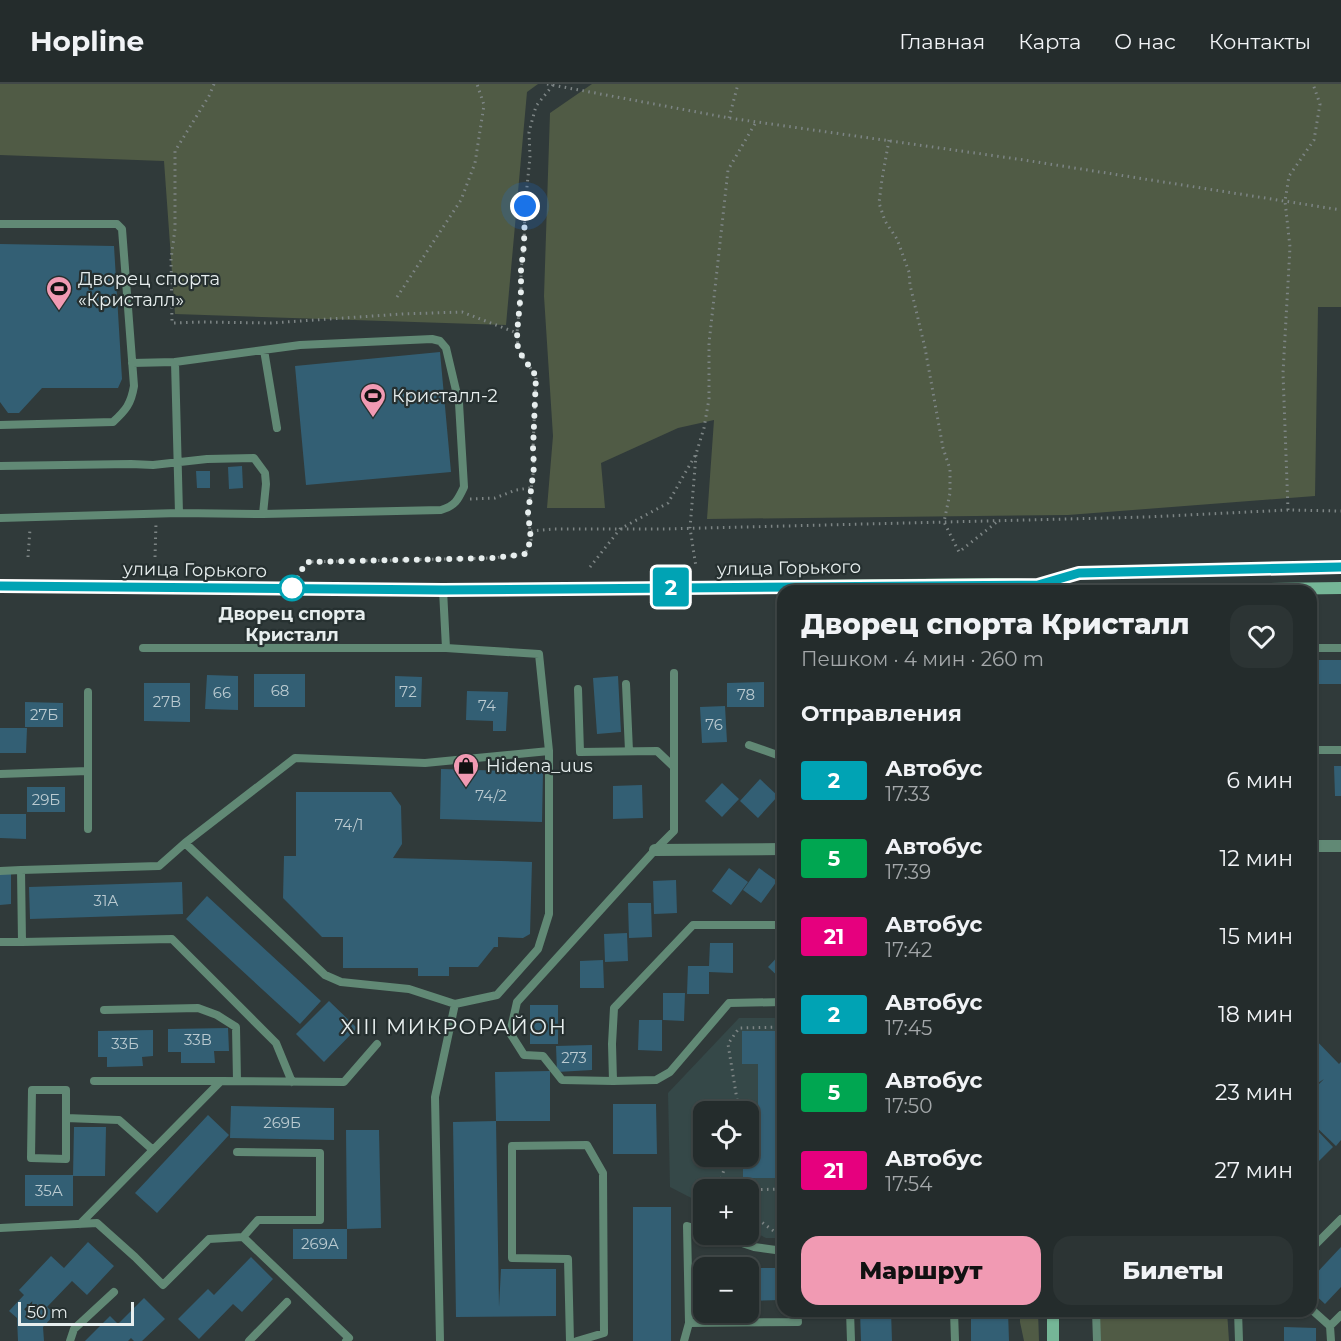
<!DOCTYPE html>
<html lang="ru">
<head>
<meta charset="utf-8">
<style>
	body { margin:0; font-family:Montserrat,sans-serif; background:#2c3434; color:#f1f3f6; height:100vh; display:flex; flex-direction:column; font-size:22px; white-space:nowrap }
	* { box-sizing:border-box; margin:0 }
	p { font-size:20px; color:#a3a7a9 }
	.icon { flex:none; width:33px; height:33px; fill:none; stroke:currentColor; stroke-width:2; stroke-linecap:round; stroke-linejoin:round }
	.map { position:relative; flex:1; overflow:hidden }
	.panel { position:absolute; left:777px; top:501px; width:540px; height:732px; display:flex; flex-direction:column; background:#242c2c; border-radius:18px; box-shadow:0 2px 4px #0004,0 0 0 2px #414848 }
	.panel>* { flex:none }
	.badge { padding:0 12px; border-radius:4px; font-size:21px; line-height:39px }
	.buttons { position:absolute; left:693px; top:1017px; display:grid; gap:12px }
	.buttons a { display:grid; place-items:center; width:66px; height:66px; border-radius:12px; background:#242c2c; box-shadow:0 2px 4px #0004,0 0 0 2px #414848; font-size:30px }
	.scale { position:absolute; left:18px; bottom:15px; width:116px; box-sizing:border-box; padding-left:6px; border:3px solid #e7eeee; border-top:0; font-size:16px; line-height:21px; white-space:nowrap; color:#e7eeee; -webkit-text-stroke:4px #263030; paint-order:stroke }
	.you { position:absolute; width:30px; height:30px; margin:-15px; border:4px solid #fff; border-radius:50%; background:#1a73e8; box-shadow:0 0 0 9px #1a73e833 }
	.map>.badge { position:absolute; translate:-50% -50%; box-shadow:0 0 0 3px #fff }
	h2 { padding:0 24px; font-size:22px; line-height:54px }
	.round { display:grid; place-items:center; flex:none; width:63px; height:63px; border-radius:18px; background:#2c3434 }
	.overview { display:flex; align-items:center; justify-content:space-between; height:102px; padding:0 24px }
	h1 { font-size:28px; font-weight:800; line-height:45px }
	.cta { display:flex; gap:12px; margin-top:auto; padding:12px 24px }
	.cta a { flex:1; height:69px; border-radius:18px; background:#f19ab3; color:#111; font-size:24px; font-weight:800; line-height:69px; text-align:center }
	.cta a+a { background:#2c3434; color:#f1f3f6 }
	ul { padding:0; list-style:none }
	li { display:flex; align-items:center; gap:18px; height:78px; padding:0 24px }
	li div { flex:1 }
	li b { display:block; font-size:22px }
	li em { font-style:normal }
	li .badge { min-width:66px; font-weight:700; text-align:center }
	header { display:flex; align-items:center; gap:36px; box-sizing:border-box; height:84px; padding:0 30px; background:#242c2c; border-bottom:2px solid #414848 }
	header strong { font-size:28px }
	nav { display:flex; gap:33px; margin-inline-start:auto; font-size:21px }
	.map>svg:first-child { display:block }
	.built { fill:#354848; fill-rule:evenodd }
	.green { fill:#505b45 }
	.building { fill:#335f74 }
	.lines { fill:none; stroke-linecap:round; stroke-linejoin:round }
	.path { stroke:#7d8585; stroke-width:3; stroke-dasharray:1.5 4.5; stroke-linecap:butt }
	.lane { stroke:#618975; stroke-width:8 }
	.street { stroke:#618975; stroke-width:12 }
	.secondary { stroke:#75b697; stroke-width:12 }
	.line-casing { stroke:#fff; stroke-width:14 }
	.line { stroke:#00a3b4; stroke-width:9 }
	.walk { stroke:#e7eeee; stroke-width:6; stroke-dasharray:0 10.8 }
	.stop-dot { fill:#fff; stroke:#00a3b4; stroke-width:3 }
	.labels { text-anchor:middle; stroke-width:4.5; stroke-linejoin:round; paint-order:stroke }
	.number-label { font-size:15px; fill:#bacad0 }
	.poi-label { font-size:18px; fill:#e7eeee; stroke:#263030; text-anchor:start }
	.street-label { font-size:18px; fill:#e7eeee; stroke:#263030 }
	.stop-label { font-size:18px; font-weight:bold; fill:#e7eeee; stroke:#263030 }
	.quarter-label { font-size:21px; letter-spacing:1.5px; fill:#e7eeee; stroke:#263030 }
</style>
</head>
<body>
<header>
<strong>Hopline</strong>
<nav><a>Главная</a><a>Карта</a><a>О нас</a><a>Контакты</a></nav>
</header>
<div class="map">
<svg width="1341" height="1257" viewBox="0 0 1341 1257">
	<rect width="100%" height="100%" fill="#303a3a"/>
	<path class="built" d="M 739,934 L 783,934 L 783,1154 L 766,1154 L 749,1145 L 748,1106 L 704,1106 L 703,1120 L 670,1103 L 668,1009 ZM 704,1028 L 748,1028 L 748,1072 L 704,1072 Z"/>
	<path class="green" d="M 0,0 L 538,0 L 527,8 L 506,241 L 175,230 L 164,77 L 0,71 Z
		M 592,0 L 1341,0 L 1341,223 L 1318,223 L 1315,412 L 1068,431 L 707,435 L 714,336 L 678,344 L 601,379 L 605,424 L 547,424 L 553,352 L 544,212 L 550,29 Z
		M 1020,1227 L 1038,1227 L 1039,1257 L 1024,1257 L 1020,1238 Z
		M 1096,1227 L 1227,1227 L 1229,1257 L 1097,1257 Z"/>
	<path class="building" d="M 0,160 L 114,162 L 122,295 L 118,304 L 42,304 L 19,329 L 8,329 L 0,318 Z
		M 440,268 L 451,388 L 306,401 L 295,282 Z
		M 242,382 L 243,404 L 229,405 L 228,383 Z
		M 196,387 L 210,387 L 210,404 L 197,404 Z
		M 1314,576 L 1341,576 L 1341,600 L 1314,600 Z
		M 254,590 L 305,590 L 305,623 L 254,623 Z
		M 207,591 L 238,592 L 238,626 L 205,625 Z
		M 395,592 L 422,593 L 421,623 L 395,623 Z
		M 618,592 L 621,648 L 597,650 L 593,594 Z
		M 764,598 L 764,623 L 727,623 L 727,599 Z
		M 144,599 L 190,599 L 190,638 L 144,637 Z
		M 1311,602 L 1317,602 L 1319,636 L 1311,636 Z
		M 467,607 L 508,608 L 506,647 L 493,647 L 493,637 L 466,636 Z
		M 25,618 L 63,619 L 63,643 L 25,643 Z
		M 725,622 L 727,658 L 702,659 L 700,623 Z
		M 0,644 L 27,644 L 26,669 L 0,669 Z
		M 1334,682 L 1341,682 L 1341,712 L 1335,712 Z
		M 441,685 L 543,688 L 542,738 L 440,735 Z
		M 760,695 L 778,712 L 758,734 L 740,717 Z
		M 722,699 L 739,715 L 722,733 L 705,717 Z
		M 642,701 L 643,734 L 613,735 L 613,702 Z
		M 27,703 L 65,703 L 65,728 L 27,728 Z
		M 296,708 L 391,708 L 401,722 L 402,760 L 393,774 L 532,778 L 530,850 L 523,854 L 498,853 L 498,863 L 494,863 L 478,883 L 449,883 L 449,892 L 418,892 L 418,884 L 343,884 L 343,853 L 322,853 L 283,814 L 284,772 L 296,772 Z
		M 0,730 L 26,730 L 26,755 L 0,754 Z
		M 729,784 L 748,798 L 731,821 L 712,807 Z
		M 759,784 L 777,797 L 761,819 L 743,806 Z
		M 0,790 L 11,790 L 11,820 L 0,821 Z
		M 1311,795 L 1318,795 L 1319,866 L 1311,866 Z
		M 676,796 L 677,829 L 654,830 L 653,797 Z
		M 182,798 L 183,830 L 30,835 L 29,803 Z
		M 207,812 L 321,917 L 300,940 L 186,835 Z
		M 628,819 L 651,819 L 652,853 L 629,854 Z
		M 627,849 L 628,877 L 605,878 L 604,850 Z
		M 710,859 L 733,859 L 733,889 L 709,888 L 709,910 L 687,910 L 688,882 L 709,882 Z
		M 783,867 L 783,897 L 768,883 Z
		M 603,876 L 604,904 L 580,904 L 580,877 Z
		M 663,909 L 685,909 L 684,937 L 663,936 Z
		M 329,917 L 357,944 L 324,978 L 296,950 Z
		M 530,921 L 558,921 L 558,960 L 530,960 Z
		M 639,936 L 662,936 L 662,967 L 638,966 Z
		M 228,944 L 229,967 L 214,967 L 215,979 L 181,979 L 181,968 L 168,968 L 168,945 Z
		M 153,946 L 153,972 L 142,973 L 143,982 L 107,983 L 107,973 L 98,973 L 98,947 Z
		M 742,947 L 783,947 L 783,1094 L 743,1094 L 743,1072 L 748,1072 L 748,1064 L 758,1064 L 758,980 L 742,980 Z
		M 1311,951 L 1339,980 L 1341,978 L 1341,1056 L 1336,1062 L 1311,1038 L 1311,1008 L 1324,995 L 1318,999 L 1311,991 Z
		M 592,961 L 592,986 L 557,988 L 556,962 Z
		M 550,987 L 550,1037 L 496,1037 L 495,988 Z
		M 613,1020 L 656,1020 L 657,1070 L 613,1070 Z
		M 231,1022 L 334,1024 L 334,1056 L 230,1054 Z
		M 208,1031 L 229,1051 L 157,1129 L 135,1109 Z
		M 496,1037 L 499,1223 L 501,1185 L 556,1185 L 556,1232 L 456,1233 L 453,1038 Z
		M 74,1043 L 106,1043 L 105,1092 L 73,1092 Z
		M 1314,1043 L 1333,1063 L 1311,1085 L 1311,1046 Z
		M 346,1046 L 379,1046 L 381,1144 L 347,1145 Z
		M 25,1091 L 73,1091 L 73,1122 L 25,1122 Z
		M 633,1123 L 671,1123 L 671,1257 L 633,1257 Z
		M 293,1145 L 347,1145 L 347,1175 L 293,1175 Z
		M 88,1158 L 114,1182 L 87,1211 L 72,1197 L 47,1223 L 55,1230 L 43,1243 L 44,1257 L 18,1257 L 17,1234 L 9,1227 L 24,1211 L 19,1206 L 51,1172 L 64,1184 Z
		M 1341,1163 L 1341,1203 L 1325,1220 L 1311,1207 L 1311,1195 Z
		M 251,1173 L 273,1195 L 242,1228 L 233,1220 L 199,1255 L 178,1235 L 208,1205 L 214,1211 Z
		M 748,1184 L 779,1184 L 780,1216 L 748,1217 Z
		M 144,1214 L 165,1235 L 142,1257 L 134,1257 L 131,1254 L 128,1257 L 85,1257 L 110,1232 L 118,1240 Z
		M 860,1227 L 891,1227 L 892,1257 L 861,1257 Z
		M 971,1227 L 1008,1227 L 1009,1257 L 971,1257 Z
		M 1284,1243 L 1316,1244 L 1316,1257 L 1284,1257 Z"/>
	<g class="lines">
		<path class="path" d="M 214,0 L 209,12 L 175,67 L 175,145 L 171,175 L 172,239 L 202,238 L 271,239 L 402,230 L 462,228 L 517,249
			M 547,0 L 729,34 L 1024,76 L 1341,126
			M 729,34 L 738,0
			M 889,56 L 882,95 L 879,119 L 885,137 L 897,155 L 909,188 L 910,201 L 925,264 L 943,364 L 950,385 L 950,409 L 944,438 L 959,468 L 998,437
			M 397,213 L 461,116 L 475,79 L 484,21 L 477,0
			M 696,371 L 690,444 L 696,483
			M 470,415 L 495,414 L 516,406 L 530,404
			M 1288,426 L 1283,289 L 1290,163 L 1285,117 L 1289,92 L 1314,56 L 1320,20 L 1313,0
			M 531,447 L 554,445 L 665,445 L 1147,433 L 1288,426 L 1341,427
			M 28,473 L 30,445
			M 155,473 L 156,439
			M 306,478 L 493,474 L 525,470 L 531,456 L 528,429 L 534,383 L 533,365 L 536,292 L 518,266 L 517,249 L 521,207 L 521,186 L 524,161 L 525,122 L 530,73 L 529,48 L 536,22 L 553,1
			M 590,483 L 620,445 L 668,419 L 696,370 L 704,344 L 709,315 L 709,259 L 728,86 L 756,38
			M 739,1028 L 728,960 L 739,944 L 783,943
			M 718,1106 L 728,1072
			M 743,1106 L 783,1105
			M 748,1128 L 783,1154"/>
		<path class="lane" d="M 0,140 L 117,140 L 122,145 L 134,302 C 131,320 126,326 113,338 L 0,341
			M 264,266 L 277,344
			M 132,279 L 175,278 L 179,429
			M 0,382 L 131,380 L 153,381 L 207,375 L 254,374 L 265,389 L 266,400 L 263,430
			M 0,434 L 179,429 L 263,430 L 441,426 C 455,422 458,416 464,403 L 459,319 L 446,264 L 440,257 L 432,255 L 300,261 L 175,278
			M 443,506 L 446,564
			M 143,564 L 446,564 L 539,570 L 549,667 L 549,830 L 538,865 L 497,911 L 455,920 L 435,1013 L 440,1257
			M 1311,564 L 1341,564
			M 674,589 L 674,683
			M 626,600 L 629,667
			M 578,605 L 580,668 L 657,667 L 674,683 L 674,747 L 655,766 L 517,918 L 510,949 L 524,971 L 543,972 L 562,996 L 613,997
			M 749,661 L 783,673
			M 1311,666 L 1341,666
			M 0,690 L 88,687
			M 88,745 L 88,608
			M 21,786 L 159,782 L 185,759
			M 0,787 L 21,786 L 22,858 L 172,855 L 276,959 L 292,998
			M 783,841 L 693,841 L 614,924 L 612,960 L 613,997 L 656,996 L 670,988 L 729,919 L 783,918
			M 0,858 L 22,858
			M 455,920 L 409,905 L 341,898 L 325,891 L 185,759 L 295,674 L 425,679 L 549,667
			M 104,926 L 198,924 L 217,931 L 236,943 L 237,997
			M 94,997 L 221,997
			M 66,1034 L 66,1006 L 32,1006 L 31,1074 L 66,1075 L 66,1034 L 119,1036 L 153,1066
			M 80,1140 L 221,997 L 344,998 L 377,960
			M 0,1144 L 97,1139 L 135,1173 L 163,1201 L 209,1155 L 243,1153 L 258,1136 L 320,1136 L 320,1069 L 237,1068
			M 715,1150 L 754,1163 L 783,1167
			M 243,1153 L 349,1254 L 346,1257
			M 1311,1165 L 1341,1135
			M 1311,1225 L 1330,1242 L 1331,1257
			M 850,1227 L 851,1257
			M 954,1227 L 955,1257
			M 1096,1227 L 1097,1257
			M 1238,1227 L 1239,1257
			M 689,1239 L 798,1238 L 797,1227
			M 1330,1242 L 1341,1231
			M 70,1257 L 74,1245 L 114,1208
			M 249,1257 L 287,1218
			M 570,1257 L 568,1175 L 512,1174 L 512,1062 L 587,1061 L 603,1089 L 604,1249 L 577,1257
			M 684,1257 L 689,1239 L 687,1142 L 704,1147"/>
		<path class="street" d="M 1311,762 L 1341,762
			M 655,766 L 783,765"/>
		<path class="secondary" d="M 1042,500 L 1079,489 L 1341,483
			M 0,502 L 443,506 L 995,500 L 1038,501 L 1074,507
			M 1145,507 L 1341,504
			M 1053,1227 L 1053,1257"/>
	</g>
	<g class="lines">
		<defs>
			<path id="line" d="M 0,502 L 443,506 L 1038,501 L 1079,489 L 1341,483"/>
		</defs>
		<use href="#line" class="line-casing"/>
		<use href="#line" class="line"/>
		<path class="walk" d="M 292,504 L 306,478 L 493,474 L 525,470 L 531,456 L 528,429 L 534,383 L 533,365 L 536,292 L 518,266 L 517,249 L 521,207 L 521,186 L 524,161 L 525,122"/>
	</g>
	<defs>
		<symbol id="stadium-pin" viewBox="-11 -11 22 30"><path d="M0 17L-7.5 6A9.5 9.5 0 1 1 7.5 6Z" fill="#f19ab3" stroke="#263030"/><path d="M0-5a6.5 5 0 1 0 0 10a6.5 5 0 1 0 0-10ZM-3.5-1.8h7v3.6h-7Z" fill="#111"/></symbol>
		<symbol id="shop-pin" viewBox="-11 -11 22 30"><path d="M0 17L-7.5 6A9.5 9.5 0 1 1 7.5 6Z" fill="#f19ab3" stroke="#263030"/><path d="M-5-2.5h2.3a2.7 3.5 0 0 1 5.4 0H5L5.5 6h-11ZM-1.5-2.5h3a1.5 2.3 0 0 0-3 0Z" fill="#111"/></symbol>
	</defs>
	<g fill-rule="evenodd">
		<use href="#stadium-pin" x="44" y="190" width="30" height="40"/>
		<use href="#stadium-pin" x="358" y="297" width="30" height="40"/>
		<use href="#shop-pin" x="451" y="667" width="30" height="40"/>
	</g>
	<circle class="stop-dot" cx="292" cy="504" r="12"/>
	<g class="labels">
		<g class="number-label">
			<text x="280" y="612">68</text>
			<text x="408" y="613">72</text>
			<text x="222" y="614">66</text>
			<text x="746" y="616">78</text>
			<text x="167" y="623">27В</text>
			<text x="487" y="627">74</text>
			<text x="44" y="636">27Б</text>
			<text x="714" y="646">76</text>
			<text x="491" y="717">74/2</text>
			<text x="46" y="721">29Б</text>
			<text x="349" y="746">74/1</text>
			<text x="106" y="822">31А</text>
			<text x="198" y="961">33В</text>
			<text x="125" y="965">33Б</text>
			<text x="574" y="979">273</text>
			<text x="282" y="1044">269Б</text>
			<text x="49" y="1112">35А</text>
			<text x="320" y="1165">269А</text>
		</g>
		<g class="poi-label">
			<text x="78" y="201">Дворец спорта<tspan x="78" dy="21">«Кристалл»</tspan></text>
			<text x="392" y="318">Кристалл-2</text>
			<text x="486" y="688">Hidena_uus</text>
		</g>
		<g class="street-label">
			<text transform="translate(789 484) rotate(-1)" y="6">улица Горького</text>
			<text transform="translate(195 486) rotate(1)" y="6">улица Горького</text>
		</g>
		<g class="stop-label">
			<text x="292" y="536">Дворец спорта<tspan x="292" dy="21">Кристалл</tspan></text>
		</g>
		<g class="quarter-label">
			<text x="454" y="950">XIII МИКРОРАЙОН</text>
		</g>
	</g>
</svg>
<div class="buttons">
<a><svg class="icon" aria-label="locate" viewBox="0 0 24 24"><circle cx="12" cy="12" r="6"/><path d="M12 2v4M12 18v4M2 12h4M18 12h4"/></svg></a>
<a>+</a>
<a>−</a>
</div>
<div class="scale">50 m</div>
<div class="you" style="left:525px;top:122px"></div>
<b class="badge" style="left:671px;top:503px;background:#00a3b4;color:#fff">2</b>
<section class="panel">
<div class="overview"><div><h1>Дворец спорта Кристалл</h1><p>Пешком · 4 мин · 260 m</p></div><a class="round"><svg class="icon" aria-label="heart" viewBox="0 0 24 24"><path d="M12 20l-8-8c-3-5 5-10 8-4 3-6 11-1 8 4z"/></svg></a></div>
<h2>Отправления</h2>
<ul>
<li><span class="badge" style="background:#00a3b4;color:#fff">2</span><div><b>Автобус</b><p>17:33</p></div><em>6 мин</em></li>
<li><span class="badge" style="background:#00a651;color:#fff">5</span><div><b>Автобус</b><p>17:39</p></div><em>12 мин</em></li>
<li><span class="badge" style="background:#e6007e;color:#fff">21</span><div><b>Автобус</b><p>17:42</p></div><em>15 мин</em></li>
<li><span class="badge" style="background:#00a3b4;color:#fff">2</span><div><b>Автобус</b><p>17:45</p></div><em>18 мин</em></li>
<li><span class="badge" style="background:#00a651;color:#fff">5</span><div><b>Автобус</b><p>17:50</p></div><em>23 мин</em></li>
<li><span class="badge" style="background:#e6007e;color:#fff">21</span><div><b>Автобус</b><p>17:54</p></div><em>27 мин</em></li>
</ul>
<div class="cta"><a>Маршрут</a><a>Билеты</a></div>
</section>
</div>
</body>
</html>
